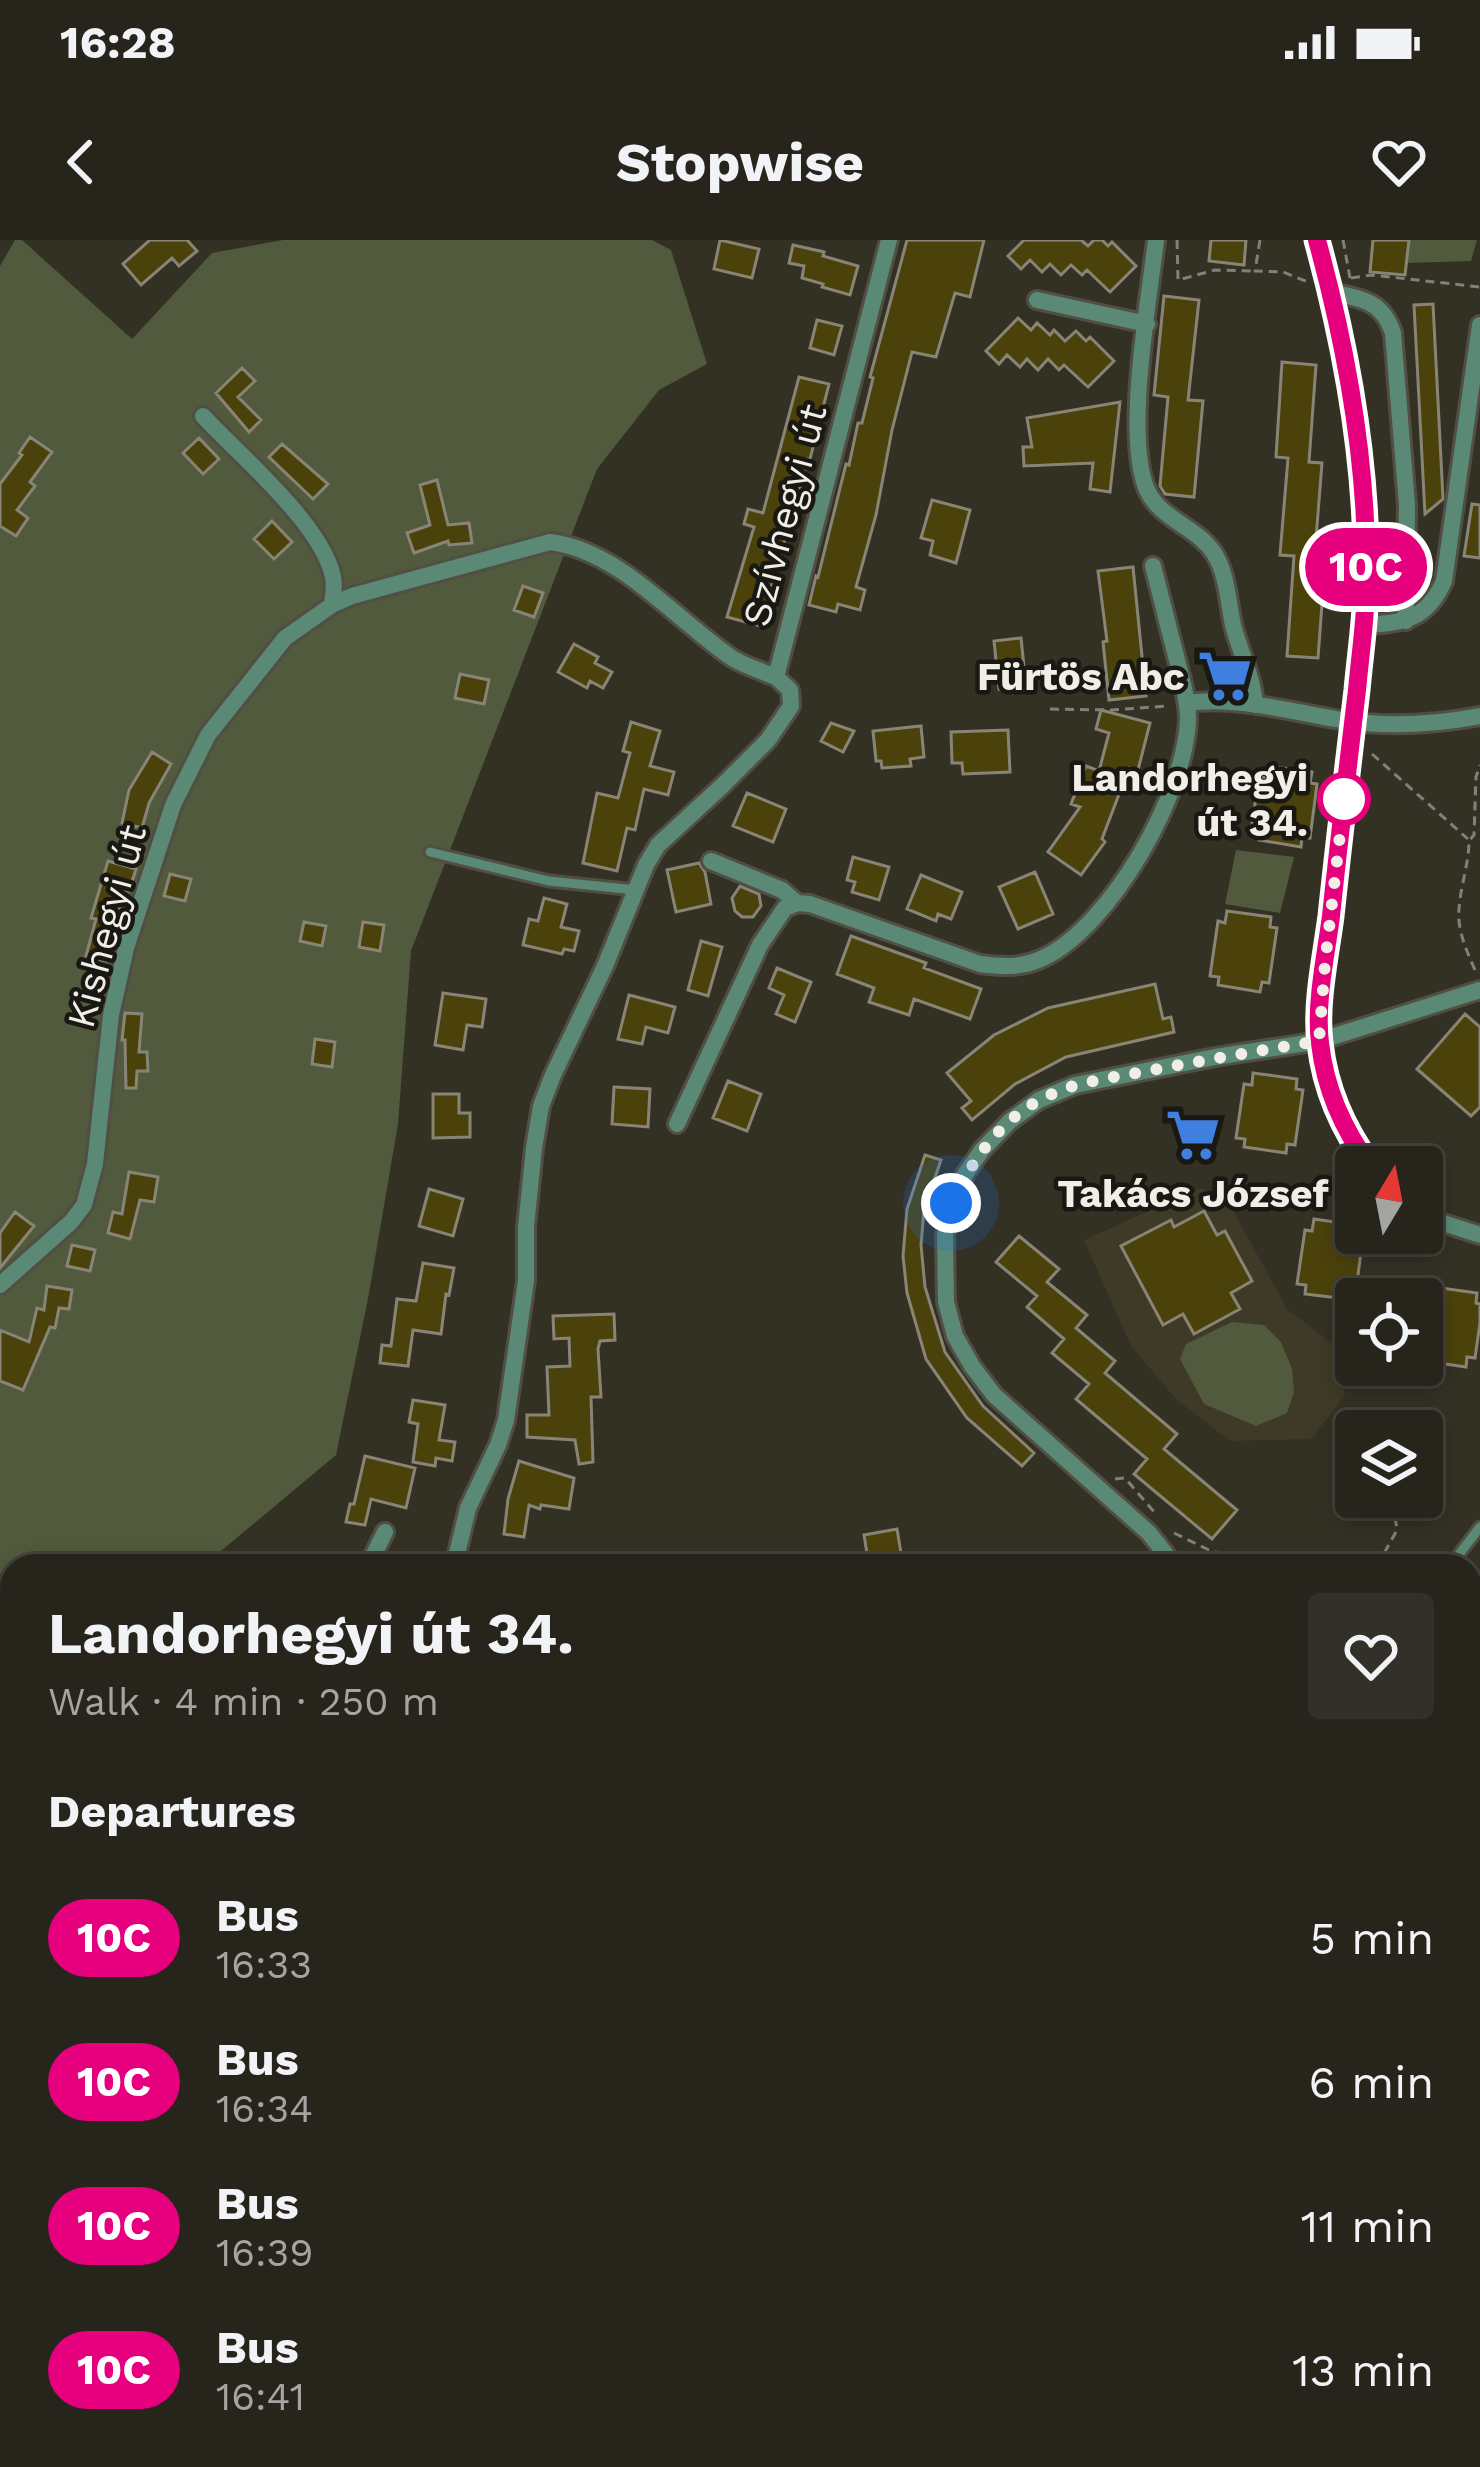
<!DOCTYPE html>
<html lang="en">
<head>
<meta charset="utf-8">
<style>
	body { margin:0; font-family:"Work Sans",sans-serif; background:#323028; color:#f1f3f6; height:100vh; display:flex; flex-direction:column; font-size:45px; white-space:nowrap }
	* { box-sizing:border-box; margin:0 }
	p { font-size:39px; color:#a4a4a3 }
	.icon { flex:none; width:66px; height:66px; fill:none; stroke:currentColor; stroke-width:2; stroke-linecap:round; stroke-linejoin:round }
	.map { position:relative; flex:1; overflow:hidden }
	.side { position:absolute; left:0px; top:1314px; width:1482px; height:915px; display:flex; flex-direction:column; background:#26241b; border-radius:36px 36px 0 0; box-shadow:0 6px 18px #0003,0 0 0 3px #42413a }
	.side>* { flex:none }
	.badge { padding:0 24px; border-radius:39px; font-size:42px; line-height:78px }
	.needle { width:78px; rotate:10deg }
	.fabs { position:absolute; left:1335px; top:906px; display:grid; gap:24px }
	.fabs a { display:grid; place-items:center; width:108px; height:108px; border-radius:12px; background:#26241b; box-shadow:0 6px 18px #0003,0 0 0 3px #42413a; font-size:60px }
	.you { position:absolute; width:60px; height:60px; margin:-30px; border:9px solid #fff; border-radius:50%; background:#1a73e8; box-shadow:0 0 0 18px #1a73e833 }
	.map>.badge { position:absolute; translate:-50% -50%; box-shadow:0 0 0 6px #fff }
	h2 { padding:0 48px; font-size:45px; line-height:108px }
	.round { display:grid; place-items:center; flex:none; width:126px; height:126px; border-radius:12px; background:#323028 }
	.summary { display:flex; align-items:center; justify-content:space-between; height:204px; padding:0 48px }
	h1 { font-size:57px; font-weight:700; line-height:90px }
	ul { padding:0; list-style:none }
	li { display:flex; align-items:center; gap:36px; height:144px; padding:0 48px }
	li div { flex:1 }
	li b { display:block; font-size:45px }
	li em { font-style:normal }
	li .badge { min-width:132px; font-weight:700; text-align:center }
	.status { display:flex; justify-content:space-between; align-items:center; height:84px; padding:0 60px; background:#26241b; direction:ltr }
	.status svg { height:33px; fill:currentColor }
	header { display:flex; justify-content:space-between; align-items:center; height:156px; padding:0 48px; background:#26241b; font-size:54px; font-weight:700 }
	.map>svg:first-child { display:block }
	.built { fill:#3e3a27 }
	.green { fill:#515a3c }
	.building { fill:#4b410b; stroke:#888577; stroke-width:3 }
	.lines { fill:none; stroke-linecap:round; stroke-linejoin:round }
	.lane-casing { stroke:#514e43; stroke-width:15 }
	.street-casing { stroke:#514e43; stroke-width:22 }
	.secondary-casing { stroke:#514e43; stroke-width:30 }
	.path { stroke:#838176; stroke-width:3; stroke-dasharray:9 6; stroke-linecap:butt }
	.lane { stroke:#5a8976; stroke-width:9 }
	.street { stroke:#5a8976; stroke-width:16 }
	.secondary { stroke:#6dbb9d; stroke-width:24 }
	.line-casing { stroke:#fff; stroke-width:27 }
	.line { stroke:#e6007e; stroke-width:18 }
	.walk { stroke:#f0eee6; stroke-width:12; stroke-dasharray:0 21.6 }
	.stop-dot { fill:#fff; stroke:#e6007e; stroke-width:6 }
	.labels { text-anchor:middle; stroke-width:9; stroke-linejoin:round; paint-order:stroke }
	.street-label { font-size:39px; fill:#f0eee6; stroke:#191813 }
	.poi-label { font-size:39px; font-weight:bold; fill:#f0eee6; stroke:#191813; text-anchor:end }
	.stop-label { font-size:39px; font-weight:bold; fill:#f0eee6; stroke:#191813; text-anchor:end }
</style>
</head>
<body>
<div class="status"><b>16:28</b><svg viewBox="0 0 49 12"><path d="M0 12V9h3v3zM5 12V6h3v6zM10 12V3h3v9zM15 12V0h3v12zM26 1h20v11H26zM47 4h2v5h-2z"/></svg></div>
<header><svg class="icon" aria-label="back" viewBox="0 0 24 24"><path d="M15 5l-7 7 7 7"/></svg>Stopwise<svg class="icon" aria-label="heart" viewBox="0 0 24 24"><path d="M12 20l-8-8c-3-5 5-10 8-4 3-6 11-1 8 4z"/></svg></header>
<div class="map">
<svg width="1480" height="2227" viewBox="0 0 1480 2227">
	<rect width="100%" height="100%" fill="#333024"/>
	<path class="built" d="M 1200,948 L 1227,959 L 1287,1069 L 1345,1113 L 1344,1157 L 1311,1199 L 1230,1201 L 1176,1159 L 1131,1106 L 1084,1000 Z
		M 1470,2158 L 1480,2159 L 1480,2227 L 1306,2227 L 1311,2217 L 1470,2217 Z"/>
	<path class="green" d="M 15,0 L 22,0 L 132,99 L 212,13 L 283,0 L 652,0 L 671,10 L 707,124 L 659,150 L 597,229 L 411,711 L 398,884 L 368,1059 L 336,1215 L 203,1326 L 12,1326 L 12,1757 L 0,1763 L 0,26 Z
		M 1407,0 L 1477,0 L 1471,21 L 1406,23 Z
		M 1236,610 L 1294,617 L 1280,673 L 1225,664 Z
		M 1232,1082 L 1264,1085 L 1281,1102 L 1292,1129 L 1294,1152 L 1287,1173 L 1256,1186 L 1204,1164 L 1180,1119 L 1186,1104 Z"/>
	<path class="building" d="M 150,0 L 187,0 L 197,11 L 179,26 L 172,18 L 141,45 L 123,24 Z
		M 720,0 L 759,9 L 752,38 L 714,29 Z
		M 907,0 L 984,0 L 970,57 L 955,53 L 936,117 L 912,112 L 892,190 L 876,275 L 856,347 L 865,350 L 860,370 L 838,364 L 836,372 L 809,365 L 816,336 L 818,337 L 846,224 L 849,225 L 858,183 L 862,183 L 873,138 L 870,137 Z
		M 1024,0 L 1081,0 L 1088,6 L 1094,0 L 1102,0 L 1108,6 L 1112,2 L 1136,26 L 1110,52 L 1087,30 L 1082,35 L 1071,25 L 1061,35 L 1050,24 L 1042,32 L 1030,20 L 1021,29 L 1008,16 Z
		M 1211,0 L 1246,0 L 1244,25 L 1209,21 Z
		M 1373,0 L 1409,0 L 1405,35 L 1370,32 Z
		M 793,5 L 824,12 L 823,16 L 858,26 L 850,55 L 822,47 L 823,44 L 802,38 L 804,26 L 789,23 Z
		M 1164,56 L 1199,60 L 1188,160 L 1203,161 L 1194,257 L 1165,254 L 1160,246 L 1168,157 L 1154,155 Z
		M 1433,64 L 1443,259 L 1425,274 L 1414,65 Z
		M 1018,78 L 1031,90 L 1037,83 L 1050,95 L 1054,90 L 1065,101 L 1076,91 L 1086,101 L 1090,97 L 1114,121 L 1088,147 L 1064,125 L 1059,130 L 1048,119 L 1038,130 L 1027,119 L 1020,127 L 1007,115 L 999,124 L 986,111 Z
		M 817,80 L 842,86 L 834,115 L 810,108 Z
		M 1282,122 L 1316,125 L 1309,222 L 1322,223 L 1314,324 L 1325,324 L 1318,418 L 1287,416 L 1294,316 L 1280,315 L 1288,218 L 1276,217 Z
		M 242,128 L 255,141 L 238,157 L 261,180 L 249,192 L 216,153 Z
		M 799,137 L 829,144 L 810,219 L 808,219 L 760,386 L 727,377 L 754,287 L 744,284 L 748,269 L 763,273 Z
		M 1120,162 L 1110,252 L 1090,249 L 1093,223 L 1024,226 L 1023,207 L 1032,207 L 1027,178 Z
		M 30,197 L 52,212 L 30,242 L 35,246 L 17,270 L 28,278 L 16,296 L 0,286 L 0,244 L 22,215 L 19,213 Z
		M 199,198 L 219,219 L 203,234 L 183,213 Z
		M 282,204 L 328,244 L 313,259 L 269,217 Z
		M 437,240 L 448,285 L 469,283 L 472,303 L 449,305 L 448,301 L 414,313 L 407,293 L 430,285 L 420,245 Z
		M 932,260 L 970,270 L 956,323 L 930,315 L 933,301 L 921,298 Z
		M 1472,264 L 1480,265 L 1480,318 L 1464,316 Z
		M 272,281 L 292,302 L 274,319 L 254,299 Z
		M 1133,327 L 1146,456 L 1109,460 L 1103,402 L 1107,401 L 1098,331 Z
		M 523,346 L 543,353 L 534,377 L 514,370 Z
		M 1021,398 L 1026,446 L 999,449 L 994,401 Z
		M 574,404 L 598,417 L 595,423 L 612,432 L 603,448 L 590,441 L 587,448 L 558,432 Z
		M 460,434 L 489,440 L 484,464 L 455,458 Z
		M 1101,470 L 1150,483 L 1138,530 L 1129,528 L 1102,599 L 1105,602 L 1081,635 L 1048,612 L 1080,567 L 1071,564 L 1086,526 L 1099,531 L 1109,493 L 1096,489 Z
		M 631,482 L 660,491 L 650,526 L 674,532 L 668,555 L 644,549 L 635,590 L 627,588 L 617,631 L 583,623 L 597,553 L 618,558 L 630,513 L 623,511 Z
		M 831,483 L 854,491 L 843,512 L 821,501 Z
		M 921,486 L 924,517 L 910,519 L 911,526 L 882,528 L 881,521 L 876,521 L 873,491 Z
		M 1008,490 L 1010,532 L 963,534 L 962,523 L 952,523 L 951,492 Z
		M 152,512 L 171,524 L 149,563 L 142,588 L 122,583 L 129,550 Z
		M 1268,526 L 1312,532 L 1310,543 L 1317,544 L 1310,598 L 1302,597 L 1301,607 L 1259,600 L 1260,592 L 1251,591 L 1259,537 L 1266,538 Z
		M 747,553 L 786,569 L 773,602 L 733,586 Z
		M 853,617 L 889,627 L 879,660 L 852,652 L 855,642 L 847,640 Z
		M 108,621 L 136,629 L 129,651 L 124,649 L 106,721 L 86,716 L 96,679 L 91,678 Z
		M 699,623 L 705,632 L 711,664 L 676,672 L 667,630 Z
		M 1035,632 L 1053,674 L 1018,689 L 999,647 Z
		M 170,634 L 191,639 L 185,661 L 164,656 Z
		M 921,635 L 962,652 L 951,679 L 938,674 L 936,681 L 907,669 Z
		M 740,646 L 759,654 L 761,666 L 753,677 L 742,677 L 735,671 L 732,658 Z
		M 544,658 L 567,664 L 561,687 L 579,691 L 574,711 L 564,709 L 562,714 L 523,705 L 529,679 L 538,681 Z
		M 1227,671 L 1271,677 L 1270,687 L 1277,688 L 1269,743 L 1262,742 L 1260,752 L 1218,745 L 1219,737 L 1210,736 L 1218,681 L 1225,683 Z
		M 304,682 L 326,686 L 322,706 L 300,701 Z
		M 363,682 L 384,685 L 380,711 L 359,707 Z
		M 851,696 L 926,723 L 924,728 L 981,749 L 970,779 L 914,759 L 909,775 L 869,762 L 874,748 L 837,734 Z
		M 701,701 L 722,707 L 708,756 L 688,750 Z
		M 777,728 L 811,742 L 795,782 L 776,774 L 784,755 L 769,748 Z
		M 1155,744 L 1163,779 L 1171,777 L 1174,792 L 1066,817 L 1015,844 L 972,880 L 962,868 L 971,861 L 947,833 L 994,795 L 1048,768 Z
		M 443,753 L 486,759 L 482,787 L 467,785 L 463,810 L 435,805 Z
		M 629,755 L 675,767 L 668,793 L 646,787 L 642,804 L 618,799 Z
		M 125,773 L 142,774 L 139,812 L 147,812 L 148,831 L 137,831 L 136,848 L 126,848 L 125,800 L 122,800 Z
		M 1465,774 L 1480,787 L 1480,867 L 1471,876 L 1417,829 Z
		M 315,799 L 335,802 L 332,827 L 312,824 Z
		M 1253,833 L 1297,839 L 1296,849 L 1303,850 L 1295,905 L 1287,904 L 1286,913 L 1244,907 L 1245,899 L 1236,898 L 1244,844 L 1252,845 Z
		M 728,841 L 761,854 L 747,891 L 713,878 Z
		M 614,847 L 650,849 L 648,887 L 612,884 Z
		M 433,854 L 459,854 L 459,873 L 470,873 L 470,897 L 433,898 Z
		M 925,915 L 941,920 L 924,970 L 921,1005 L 925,1047 L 945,1112 L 983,1166 L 1034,1213 L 1022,1226 L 967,1178 L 926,1119 L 907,1053 L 903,1016 L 907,969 Z
		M 129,932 L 158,937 L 154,962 L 140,960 L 130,999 L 108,993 L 113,972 L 122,974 Z
		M 429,949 L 463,959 L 453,996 L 419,986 Z
		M 1204,971 L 1217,995 L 1225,991 L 1252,1041 L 1231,1053 L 1240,1069 L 1194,1094 L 1183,1074 L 1163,1085 L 1121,1006 L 1171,980 L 1174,987 Z
		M 15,972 L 34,986 L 0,1028 L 0,993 Z
		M 1314,979 L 1356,985 L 1356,995 L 1363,996 L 1356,1051 L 1348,1050 L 1347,1059 L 1305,1054 L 1306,1045 L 1297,1044 L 1305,990 L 1312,991 Z
		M 1019,996 L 1059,1029 L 1047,1042 L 1087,1075 L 1076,1088 L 1115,1121 L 1105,1133 L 1177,1194 L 1164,1209 L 1237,1270 L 1212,1299 L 1134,1234 L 1147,1219 L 1076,1159 L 1089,1144 L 1052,1113 L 1064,1099 L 1027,1067 L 1037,1056 L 996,1022 Z
		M 72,1005 L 95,1010 L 90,1031 L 67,1026 Z
		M 423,1023 L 454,1028 L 449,1055 L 446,1054 L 441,1094 L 413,1090 L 408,1126 L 380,1123 L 382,1105 L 391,1106 L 397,1059 L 416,1061 Z
		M 47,1046 L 72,1050 L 69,1069 L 59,1068 L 55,1088 L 50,1087 L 23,1150 L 0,1141 L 0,1090 L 29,1102 L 37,1068 L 44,1070 Z
		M 1434,1047 L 1477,1053 L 1476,1063 L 1480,1064 L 1480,1083 L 1475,1118 L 1467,1117 L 1466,1127 L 1425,1121 L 1426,1113 L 1422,1112 L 1422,1074 L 1424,1058 L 1432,1059 Z
		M 614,1074 L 615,1100 L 600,1101 L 598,1109 L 601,1157 L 591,1157 L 593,1222 L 579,1224 L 575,1200 L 527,1197 L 527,1175 L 549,1175 L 547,1127 L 570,1126 L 569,1098 L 554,1099 L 553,1076 Z
		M 413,1160 L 445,1165 L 439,1200 L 455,1202 L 452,1221 L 436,1218 L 435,1226 L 413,1222 L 418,1184 L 409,1182 Z
		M 365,1216 L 415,1228 L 406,1268 L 371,1259 L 365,1285 L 346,1282 L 350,1264 L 354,1264 Z
		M 519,1221 L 574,1238 L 569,1269 L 541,1265 L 540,1269 L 529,1265 L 524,1297 L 504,1294 L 508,1259 Z
		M 897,1289 L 902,1319 L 891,1320 L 892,1326 L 869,1326 L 864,1295 Z"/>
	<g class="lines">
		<defs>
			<path id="lane" d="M 430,612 L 549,641 L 636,650
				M 1450,1326 L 1480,1287
				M 1470,1922 L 1474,1917 L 1480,1918
				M 1470,1946 L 1480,1948"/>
			<path id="street" d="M 1156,0 C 1149,61 1124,196 1147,250 C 1160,279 1197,287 1214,313 C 1227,333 1228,361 1233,385 C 1240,412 1253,437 1255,465
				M 1317,0 C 1346,107 1368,221 1366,332 C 1365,442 1344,557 1332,667 C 1327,705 1315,766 1319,803 C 1325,848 1344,891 1371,927
				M 1330,52 C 1362,59 1382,60 1393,93 L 1407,265 L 1406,381
				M 1037,60 L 1147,84
				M 203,176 C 240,216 322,284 333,337 C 335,346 333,356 332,365
				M 1364,385 C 1403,383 1427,380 1444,341 L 1480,85
				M 1187,463 C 1240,456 1295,473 1347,481 C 1391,487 1437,484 1480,476
				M 711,621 L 782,650 L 797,663
				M 677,884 L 760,705 L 785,668 L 797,663 L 810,664 L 980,724 C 1003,727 1022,728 1043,718 C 1111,686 1186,553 1188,479 C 1188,458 1181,437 1176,416 C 1168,386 1161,356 1153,326
				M 1422,973 L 1440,982 L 1480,995
				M 0,1045 L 71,982 L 84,965 L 95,924 L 111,775 L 126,708 L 173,565 L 208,495 L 285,398 L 332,365 L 352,356 L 550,302 C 619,310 676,380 732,418 C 745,426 761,431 776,437
				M 368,1326 L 385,1292
				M 454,1326 L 468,1268 L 498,1205 L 506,1180 L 526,1041 L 526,987 L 534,908 L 541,866 L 553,835 L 605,726 L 646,625 L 658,605 L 722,546 L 768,500 L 791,466 L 790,450 L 776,437 L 889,0
				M 1175,1326 L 1149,1293 L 994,1155 L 972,1126 L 955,1096 L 946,1062 L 945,995 L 951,963 L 966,933 L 982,910 L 1010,881 L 1039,860 L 1075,845 L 1215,817 L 1319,801 L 1480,750
				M 1470,1694 L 1480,1680
				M 1470,1737 L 1480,1744
				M 0,1936 L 12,1925
				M 0,2002 L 12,2003
				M 51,2217 L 60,2227
				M 757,2217 L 774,2227
				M 603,2227 L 660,2217"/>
			<path id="secondary" d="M 1470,1834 L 1480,1816
				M 1203,2227 L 1219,2217"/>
		</defs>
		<use href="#lane" class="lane-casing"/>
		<use href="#street" class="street-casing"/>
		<use href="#secondary" class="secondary-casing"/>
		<path class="path" d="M 1177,0 L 1178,40 L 1215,30 L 1255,31
			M 1260,0 L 1255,31 L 1283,32 L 1308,42
			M 1343,0 L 1350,38
			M 1351,38 L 1372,35 L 1480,47
			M 1050,469 L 1112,470 L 1168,466
			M 1372,514 L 1468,599
			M 1475,730 C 1468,714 1461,699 1459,681 C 1457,655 1469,627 1469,601 L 1474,595 L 1476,537 L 1480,525
			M 1381,1186 L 1382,1191
			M 1115,1239 L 1125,1238 L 1155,1273
			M 1174,1293 L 1209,1310 L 1262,1326
			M 783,1326 L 784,1320
			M 1377,1326 L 1397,1290 L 1392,1257"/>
		<use href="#lane" class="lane"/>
		<use href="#street" class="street"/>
		<use href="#secondary" class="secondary"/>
	</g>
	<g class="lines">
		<defs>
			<path id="line" d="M 1317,0 C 1348,113 1369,232 1366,350 C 1365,384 1360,417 1357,450 C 1348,525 1339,600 1331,676 C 1326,715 1315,764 1320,803 C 1325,848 1344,891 1371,927"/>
		</defs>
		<use href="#line" class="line-casing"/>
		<use href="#line" class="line"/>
		<path class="walk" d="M 951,963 C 972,922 998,882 1040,860 C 1070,843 1104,839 1137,833 C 1198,821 1258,811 1319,801 L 1325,723 L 1345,552 L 1344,559"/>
	</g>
	<defs>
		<symbol id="supermarket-bare" viewBox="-9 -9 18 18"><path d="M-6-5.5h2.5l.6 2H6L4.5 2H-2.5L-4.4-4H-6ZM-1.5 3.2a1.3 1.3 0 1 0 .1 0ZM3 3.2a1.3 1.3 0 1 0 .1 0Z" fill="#3f7fe0" stroke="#191813" stroke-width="2.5" paint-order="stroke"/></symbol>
	</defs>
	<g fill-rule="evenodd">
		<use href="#supermarket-bare" x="1187" y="398" width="76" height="76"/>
		<use href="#supermarket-bare" x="1155" y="857" width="76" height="76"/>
	</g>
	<circle class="stop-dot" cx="1344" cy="559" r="24"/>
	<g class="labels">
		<g class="street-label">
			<text transform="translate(784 275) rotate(-75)" y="14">Szívhegyi út</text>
			<text transform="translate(106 686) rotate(-75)" y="14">Kishegyi út</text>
		</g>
		<g class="poi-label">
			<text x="1185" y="450">Fürtös Abc</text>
			<text x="1193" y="967" text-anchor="middle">Takács József</text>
		</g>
		<g class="stop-label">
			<text x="1308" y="551">Landorhegyi<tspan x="1308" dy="45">út 34.</tspan></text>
		</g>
	</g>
</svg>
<div class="fabs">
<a><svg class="needle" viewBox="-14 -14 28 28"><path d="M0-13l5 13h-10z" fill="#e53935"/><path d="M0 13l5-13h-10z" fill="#a4a4a3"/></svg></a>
<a><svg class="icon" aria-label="locate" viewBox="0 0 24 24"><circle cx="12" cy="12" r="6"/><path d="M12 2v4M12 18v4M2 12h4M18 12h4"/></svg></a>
<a><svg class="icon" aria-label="layers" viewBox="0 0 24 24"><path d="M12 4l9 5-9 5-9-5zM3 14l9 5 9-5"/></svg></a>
</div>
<div class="you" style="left:951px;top:963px"></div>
<b class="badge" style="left:1366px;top:327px;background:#e6007e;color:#fff">10C</b>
<section class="side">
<div class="summary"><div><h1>Landorhegyi út 34.</h1><p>Walk · 4 min · 250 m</p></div><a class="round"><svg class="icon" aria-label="heart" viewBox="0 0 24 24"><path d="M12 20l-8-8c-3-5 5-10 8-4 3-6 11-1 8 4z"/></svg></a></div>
<h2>Departures</h2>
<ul>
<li><span class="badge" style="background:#e6007e;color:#fff">10C</span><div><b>Bus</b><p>16:33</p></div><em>5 min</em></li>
<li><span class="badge" style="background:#e6007e;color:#fff">10C</span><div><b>Bus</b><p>16:34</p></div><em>6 min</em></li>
<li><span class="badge" style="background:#e6007e;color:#fff">10C</span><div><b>Bus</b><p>16:39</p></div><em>11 min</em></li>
<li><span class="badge" style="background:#e6007e;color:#fff">10C</span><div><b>Bus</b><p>16:41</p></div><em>13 min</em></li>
</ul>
</section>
</div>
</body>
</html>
